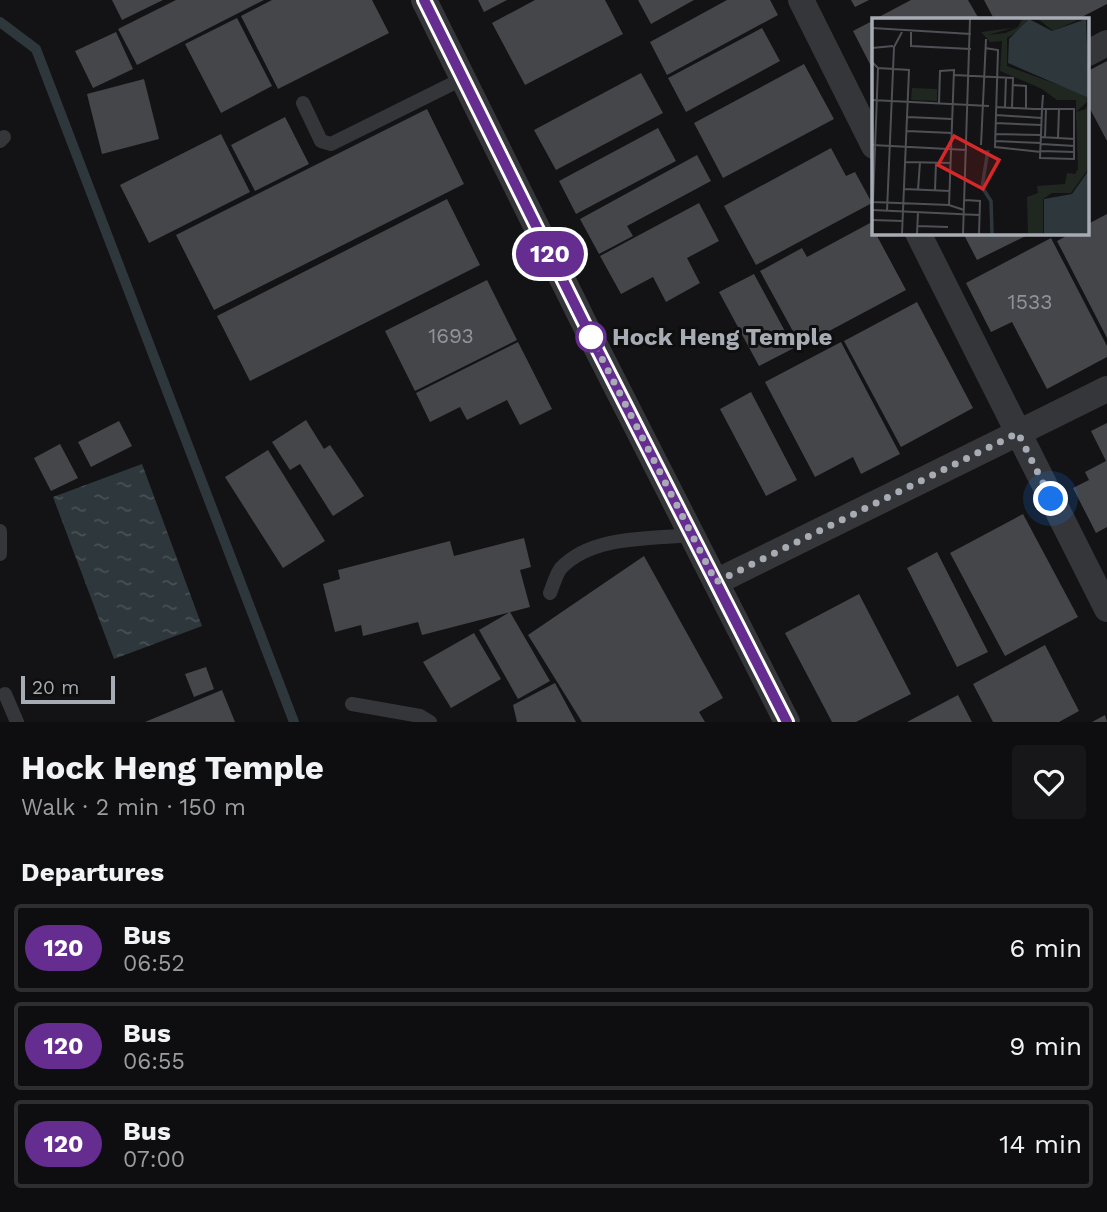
<!DOCTYPE html>
<html lang="en">
<head>
<meta charset="utf-8">
<style>
	body { margin:0; font-family:"Work Sans",sans-serif; background:#171719; color:#f1f3f6; height:100vh; display:flex; flex-direction:column; font-size:26px; white-space:nowrap }
	* { box-sizing:border-box; margin:0 }
	p { font-size:23px; color:#9b9c9f }
	.icon { flex:none; width:38px; height:38px; fill:none; stroke:currentColor; stroke-width:2; stroke-linecap:round; stroke-linejoin:round }
	.map { position:relative; height:722px; overflow:hidden }
	.panel { display:flex; flex-direction:column; background:#0e0e10; flex:1 }
	.panel>* { flex:none }
	.badge { padding:0 14px; border-radius:23px; font-size:24px; line-height:46px }
	.scale { position:absolute; left:21px; bottom:18px; width:94px; box-sizing:border-box; padding-left:7px; border:4px solid #a6abb4; border-top:0; font-size:19px; line-height:24px; white-space:nowrap; color:#a6abb4; -webkit-text-stroke:5px #0e0e0f; paint-order:stroke }
	.you { position:absolute; width:35px; height:35px; margin:-18px; border:5px solid #fff; border-radius:50%; background:#1a73e8; box-shadow:0 0 0 10px #1a73e833 }
	.map>.badge { position:absolute; translate:-50% -50%; box-shadow:0 0 0 4px #fff }
	h2 { padding:0 21px; font-size:26px; line-height:63px }
	.round { display:grid; place-items:center; flex:none; width:74px; height:74px; border-radius:7px; background:#171719 }
	.summary { display:flex; align-items:center; justify-content:space-between; height:119px; padding:0 21px }
	h1 { font-size:33px; font-weight:700; line-height:52px }
	ul { padding:0; list-style:none }
	li { display:flex; align-items:center; gap:21px; height:88px; margin:0 14px 10px; padding:0 7px; border:4px solid #2e2e30; border-radius:7px }
	li div { flex:1 }
	li b { display:block; font-size:26px }
	li em { font-style:normal }
	li .badge { min-width:77px; font-weight:700; text-align:center }
	.map>svg:first-child { display:block }
	.water { fill:url(#water-ripples) }
	.lines { fill:none; stroke-linecap:round; stroke-linejoin:round }
	.stream { stroke:#2e373c; stroke-width:10 }
	.building { fill:#45464a }
	.lane { stroke:#343639; stroke-width:14 }
	.street { stroke:#343639; stroke-width:26 }
	.line-casing { stroke:#fff; stroke-width:16 }
	.line { stroke:#662d91; stroke-width:10 }
	.walk { stroke:#a6abb4; stroke-width:7; stroke-dasharray:0 12.6 }
	.stop-dot { fill:#fff; stroke:#662d91; stroke-width:3.5 }
	.labels { text-anchor:middle; stroke-width:6; stroke-linejoin:round; paint-order:stroke }
	.number-label { font-size:21px; fill:#8e929a }
	.stop-label { font-size:24px; font-weight:bold; fill:#a6abb4; stroke:#0e0e0f; text-anchor:start }
	.inset-river { fill:none; stroke:#2e373c; stroke-width:3.5 }
	.inset-road { fill:none; stroke:#4e5055; stroke-width:2 }
	.view { fill:#d62828; fill-opacity:0.15; stroke:#d62828; stroke-width:3.5 }
	.inset-edge { fill:none; stroke:#a6abb4; stroke-width:3.5 }
</style>
</head>
<body>
<div class="map">
<svg width="1107" height="722" viewBox="0 0 1107 722">
	<defs>
		<pattern id="water-ripples" width="26" height="14" patternUnits="userSpaceOnUse" patternTransform="scale(1.75)"><rect width="26" height="14" fill="#2e373c"/><path d="M2 4q2-2 4 0t4 0M15 11q2-2 4 0t4 0" fill="none" stroke="#495156"/></pattern>
	</defs>
	<rect width="100%" height="100%" fill="#131315"/>
	<path class="water" d="M 142,464 L 202,626 L 114,659 L 53,497 Z"/>
	<g class="lines">
		<path class="stream" d="M 0,22 L 36,49 L 294,722"/>
	</g>
	<path class="building" d="M 112,0 L 163,0 L 122,20 Z
		M 176,0 L 264,0 L 137,65 L 118,29 Z
		M 272,0 L 372,0 L 389,33 L 278,89 L 241,16 Z
		M 478,0 L 507,0 L 484,12 Z
		M 535,0 L 605,0 L 623,34 L 525,85 L 492,23 Z
		M 638,0 L 694,0 L 651,24 Z
		M 727,0 L 770,0 L 778,15 L 667,75 L 650,42 Z
		M 851,0 L 869,0 L 855,7 Z
		M 911,0 L 968,0 L 979,19 L 875,19 Z
		M 984,0 L 1107,0 L 1107,4 L 1078,19 L 994,19 Z
		M 237,18 L 272,86 L 221,113 L 185,44 Z
		M 874,20 L 874,72 L 853,31 Z
		M 762,28 L 780,61 L 686,112 L 668,78 Z
		M 116,32 L 133,69 L 93,88 L 75,51 Z
		M 1107,61 L 1107,141 L 1088,105 L 1088,71 Z
		M 804,64 L 834,119 L 723,178 L 694,123 Z
		M 641,73 L 663,113 L 556,170 L 534,130 Z
		M 144,79 L 159,139 L 102,154 L 87,94 Z
		M 427,109 L 464,184 L 214,310 L 176,235 Z
		M 285,117 L 309,164 L 255,191 L 231,145 Z
		M 658,128 L 676,161 L 576,214 L 559,181 Z
		M 221,134 L 250,192 L 149,243 L 120,185 Z
		M 831,148 L 846,176 L 855,172 L 872,203 L 756,265 L 724,206 Z
		M 697,155 L 711,181 L 627,226 L 633,236 L 599,254 L 580,219 Z
		M 447,199 L 480,265 L 250,381 L 217,316 Z
		M 699,203 L 719,241 L 687,258 L 700,283 L 666,302 L 653,277 L 621,294 L 600,256 Z
		M 1107,214 L 1107,338 L 1057,241 L 1072,233 L 1088,233 L 1088,224 Z
		M 870,223 L 906,290 L 801,346 L 760,271 L 802,248 L 807,257 Z
		M 963,233 L 1032,233 L 977,260 Z
		M 1051,238 L 1107,346 L 1107,357 L 1047,389 L 1012,322 L 991,332 L 966,283 Z
		M 754,274 L 794,348 L 759,366 L 719,292 Z
		M 487,280 L 517,340 L 415,391 L 385,331 Z
		M 917,302 L 973,408 L 901,447 L 844,341 Z
		M 518,342 L 552,409 L 520,425 L 507,400 L 467,420 L 460,407 L 430,422 L 416,393 Z
		M 841,342 L 900,454 L 861,474 L 853,457 L 815,477 L 765,382 Z
		M 751,392 L 797,480 L 766,496 L 720,409 Z
		M 306,420 L 324,449 L 330,445 L 364,496 L 333,516 L 300,464 L 290,470 L 272,442 Z
		M 119,421 L 132,446 L 91,467 L 78,442 Z
		M 1107,423 L 1107,527 L 1096,533 L 1073,488 L 1089,480 L 1085,472 L 1106,461 L 1091,431 Z
		M 60,444 L 78,478 L 51,491 L 34,458 Z
		M 268,450 L 325,541 L 283,568 L 225,477 Z
		M 1023,514 L 1078,617 L 1005,656 L 950,553 Z
		M 524,538 L 531,567 L 520,570 L 530,607 L 422,635 L 418,622 L 363,636 L 361,625 L 335,632 L 323,584 L 340,579 L 338,570 L 450,541 L 454,556 Z
		M 937,552 L 988,652 L 957,667 L 907,568 Z
		M 644,556 L 723,698 L 699,712 L 705,722 L 582,722 L 528,635 Z
		M 859,594 L 911,694 L 856,722 L 832,722 L 785,633 Z
		M 510,612 L 550,681 L 518,699 L 479,630 Z
		M 474,633 L 501,679 L 451,708 L 423,662 Z
		M 1045,645 L 1079,711 L 1059,722 L 993,722 L 973,684 Z
		M 206,667 L 214,689 L 194,697 L 185,674 Z
		M 555,683 L 576,722 L 517,722 L 513,705 Z
		M 222,690 L 235,722 L 145,722 Z
		M 958,695 L 972,722 L 907,722 Z
		M 1105,715 L 1107,722 L 1092,722 Z"/>
	<g class="lines">
		<path class="lane" d="M 303,103 L 321,141 L 331,144 L 464,78
			M 0,141 L 4,137
			M 0,531 L 0,554
			M 550,593 C 553,586 556,574 561,568 C 592,535 651,539 693,535
			M 5,694 L 17,722
			M 352,704 L 420,716 L 430,722"/>
		<path class="street" d="M 424,0 L 593,341 L 787,722
			M 801,0 L 874,146
			M 1088,53 L 1107,43
			M 918,233 L 1107,609
			M 716,582 L 1107,389"/>
	</g>
	<g class="lines">
		<defs>
			<path id="line" d="M 424,0 L 593,341 L 787,722"/>
		</defs>
		<use href="#line" class="line-casing"/>
		<use href="#line" class="line"/>
		<path class="walk" d="M 591,337 L 716,582 L 1018,433 L 1051,499"/>
	</g>
	<circle class="stop-dot" cx="591" cy="337" r="14"/>
	<g class="labels">
		<g class="number-label">
			<text x="1030" y="309">1533</text>
			<text x="451" y="343">1693</text>
		</g>
		<g class="stop-label">
			<text x="612" y="345">Hock Heng Temple</text>
		</g>
	</g>
	<g transform="translate(872 18)">
		<rect width="217" height="217" fill="#131315"/>
		<path d="M 166,1 L 208,1 L 181,13 ZM 216,84 L 217,150 L 199,175 L 180,175 L 171,181 L 171,216 L 156,216 L 155,179 L 166,175 L 165,168 L 193,166 L 195,155 L 203,156 L 206,151 L 204,94 L 214,91 Z" fill="#202720"/>
		<path d="M 150,1 L 156,1 L 151,10 L 135,20 L 135,48 L 214,77 L 216,83 L 204,94 L 204,82 L 185,82 L 170,71 L 128,53 L 130,23 L 118,24 L 109,14 L 140,10 L 116,17 L 134,15 L 146,9 Z" fill="#202720"/>
		<path d="M 40,70 L 65,71 L 65,83 L 39,82 Z" fill="#202720"/>
		<path d="M 157,1 L 180,13 L 214,1 L 217,80 L 136,45 L 137,21 ZM 217,152 L 217,216 L 172,216 L 172,181 L 200,176 Z" fill="#2e373c"/>
		<path class="inset-river" d="M 116,132 L 110,169 L 119,183 L 120,216"/>
		<path class="inset-road" d="M 0,10 L 99,16M 39,14 L 39,28 L 99,31M 0,30 L 21,28M 113,30 L 126,32 L 123,129 L 169,134M 0,44 L 6,50 L 1,184 L 77,187 L 92,192M 6,50 L 37,52 L 30,216M 82,57 L 141,60 L 140,90M 141,67 L 154,68 L 154,90M 0,82 L 117,88M 67,85 L 68,53 L 82,52 L 77,187M 124,89 L 162,91 L 202,91 L 202,141 L 168,140 L 170,91 L 171,77M 133,89 L 134,59M 124,97 L 170,100M 35,99 L 80,101M 123,105 L 169,107M 35,113 L 80,115M 123,116 L 169,117M 169,119 L 203,121M 173,119 L 174,91M 186,120 L 187,91M 123,123 L 169,125M 169,126 L 203,128M 0,127 L 95,132M 109,127 L 114,21M 169,133 L 203,134M 33,144 L 79,145M 32,171 L 78,173M 46,172 L 48,144M 63,172 L 64,145M 93,182 L 108,183 L 107,216M 0,192 L 107,197M 15,193 L 22,29 L 30,14M 0,202 L 31,203M 45,208 L 76,209M 45,216 L 46,194M 91,216 L 98,1"/>
		<path class="view" d="M 82,118 L 127,142 L 111,171 L 66,147 Z"/>
		<rect width="217" height="217" class="inset-edge"/>
	</g>
</svg>
<div class="scale">20 m</div>
<div class="you" style="left:1051px;top:499px"></div>
<b class="badge" style="left:550px;top:254px;background:#662d91;color:#fff">120</b>
</div>
<section class="panel">
<div class="summary"><div><h1>Hock Heng Temple</h1><p>Walk · 2 min · 150 m</p></div><a class="round"><svg class="icon" aria-label="heart" viewBox="0 0 24 24"><path d="M12 20l-8-8c-3-5 5-10 8-4 3-6 11-1 8 4z"/></svg></a></div>
<h2>Departures</h2>
<ul>
<li><span class="badge" style="background:#662d91;color:#fff">120</span><div><b>Bus</b><p>06:52</p></div><em>6 min</em></li>
<li><span class="badge" style="background:#662d91;color:#fff">120</span><div><b>Bus</b><p>06:55</p></div><em>9 min</em></li>
<li><span class="badge" style="background:#662d91;color:#fff">120</span><div><b>Bus</b><p>07:00</p></div><em>14 min</em></li>
</ul>
</section>
</body>
</html>
